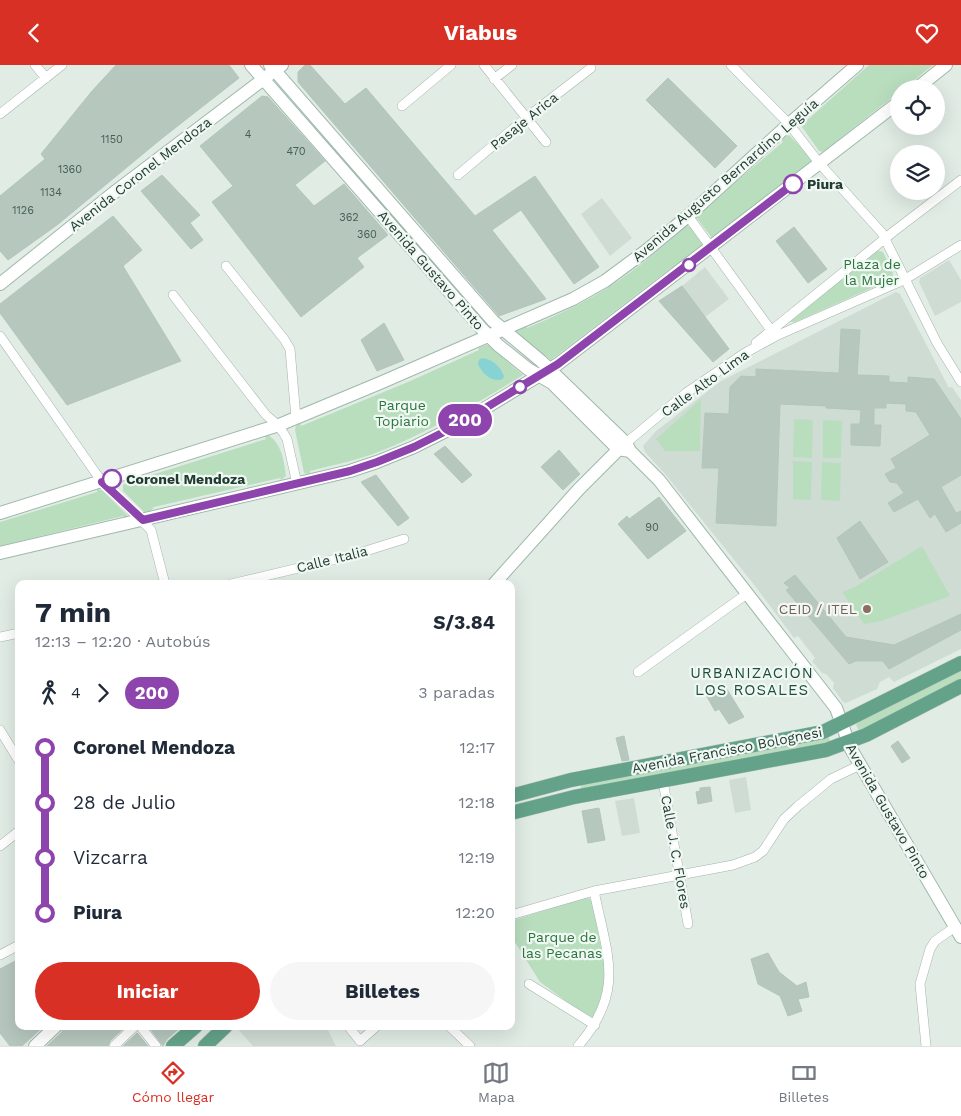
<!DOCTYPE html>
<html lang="es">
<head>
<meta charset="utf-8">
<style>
	body { margin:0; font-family:"Work Sans",sans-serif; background:#f6f6f7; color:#1f2937; height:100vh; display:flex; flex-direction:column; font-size:19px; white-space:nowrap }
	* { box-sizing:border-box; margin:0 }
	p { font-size:16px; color:#747a83 }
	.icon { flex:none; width:28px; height:28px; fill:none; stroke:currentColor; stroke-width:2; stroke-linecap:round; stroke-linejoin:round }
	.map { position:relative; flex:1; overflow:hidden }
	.sheet { position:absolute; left:15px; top:515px; width:500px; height:450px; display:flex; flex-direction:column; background:#fff; border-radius:10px; box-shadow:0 5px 20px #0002 }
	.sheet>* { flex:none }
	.badge { padding:0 10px; border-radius:16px; font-size:18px; line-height:32px }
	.buttons { position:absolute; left:890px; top:15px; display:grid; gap:10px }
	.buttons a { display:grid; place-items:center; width:55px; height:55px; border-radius:50%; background:#fff; box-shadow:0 5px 20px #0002; font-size:25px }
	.map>.badge { position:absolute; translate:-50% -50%; box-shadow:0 0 0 2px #fff }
	.legs { display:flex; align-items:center; gap:8px; height:55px; padding:0 20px; font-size:16px }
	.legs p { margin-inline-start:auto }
	.head { display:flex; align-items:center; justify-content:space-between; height:85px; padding:0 20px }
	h1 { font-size:28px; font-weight:700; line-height:38px }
	.action { display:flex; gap:10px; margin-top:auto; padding:10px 20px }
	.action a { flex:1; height:58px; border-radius:30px; background:#d93025; color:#fff; font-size:20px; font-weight:700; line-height:58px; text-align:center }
	.action a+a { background:#f6f6f7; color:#1f2937 }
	ul { padding:0 20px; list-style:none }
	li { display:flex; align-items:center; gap:18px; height:55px; font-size:19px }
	li i { display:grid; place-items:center; width:8px; height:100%; margin:0 6px; background:currentColor }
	li i::after { content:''; width:12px; height:12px; margin:-6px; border:4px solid; border-radius:50%; background:#fff }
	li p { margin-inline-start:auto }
	li:first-child i { background:linear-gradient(#0000 50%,currentColor 0) }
	li:last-child i { background:linear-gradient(currentColor 50%,#0000 0) }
	header { display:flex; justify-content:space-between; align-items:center; height:65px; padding:0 20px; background:#d93025; color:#fff; font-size:22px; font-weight:700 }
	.dock { display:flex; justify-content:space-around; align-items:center; height:70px; border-top:1px solid #e0e1e3; background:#fff; font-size:14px; color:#747a83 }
	.dock a { display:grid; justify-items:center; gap:2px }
	.dock .active { color:#d93025 }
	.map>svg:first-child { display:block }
	.built { fill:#cfdcd4 }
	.green { fill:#b9debe }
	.water { fill:#87d2d3 }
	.building { fill:#b6c7be; stroke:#b3c6bb }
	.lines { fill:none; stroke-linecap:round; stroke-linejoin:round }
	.street-casing { stroke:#a4b4ac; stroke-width:10 }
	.secondary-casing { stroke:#9fb8ac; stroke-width:14 }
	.primary-casing { stroke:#c1c9c6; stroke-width:15 }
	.street { stroke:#fff; stroke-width:9 }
	.secondary { stroke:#fff; stroke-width:12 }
	.primary { stroke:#64a38a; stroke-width:14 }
	.line-1-casing { stroke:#fff; stroke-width:11 }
	.line-1 { stroke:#8e44ad; stroke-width:8 }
	.stop-1-dot { fill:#fff; stroke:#8e44ad; stroke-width:2.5 }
	.education-dot { fill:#8d6e63; stroke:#f1f8f4; stroke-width:2 }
	.labels { text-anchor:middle; stroke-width:4.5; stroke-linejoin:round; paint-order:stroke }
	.number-label { font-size:11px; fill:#466055 }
	.street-label { font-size:14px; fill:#213d32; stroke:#f1f8f4 }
	.stop-label { font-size:14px; font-weight:bold; fill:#213d32; stroke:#f1f8f4; text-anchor:start }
	.park-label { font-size:14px; fill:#29763c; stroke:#f1f8f4 }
	.education-label { font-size:14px; fill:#785e54; stroke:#f1f8f4; text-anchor:end }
	.neighbourhood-label { font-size:15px; letter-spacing:1px; fill:#1c503c; stroke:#f1f8f4 }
</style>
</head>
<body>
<header><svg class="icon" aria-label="back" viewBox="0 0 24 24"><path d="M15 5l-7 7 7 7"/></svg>Viabus<svg class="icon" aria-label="heart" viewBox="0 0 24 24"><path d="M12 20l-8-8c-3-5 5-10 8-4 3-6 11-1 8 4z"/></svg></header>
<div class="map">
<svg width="961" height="981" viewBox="0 0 961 981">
	<rect width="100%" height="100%" fill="#e1ece5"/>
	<path class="built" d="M 602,133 L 632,173 L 610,191 L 581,149 Z
		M 949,195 L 961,215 L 961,237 L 935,251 L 919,217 L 920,213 Z
		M 705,202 L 729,234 L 705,252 L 682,221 Z
		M 896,227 L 900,229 L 949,323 L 952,322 L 961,335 L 961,584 L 894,617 L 889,612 L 880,617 L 877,624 L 846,638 L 843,637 L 833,623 L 834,618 L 826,609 L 822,608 L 812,596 L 815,593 L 798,571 L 794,573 L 752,517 L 665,409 L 645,387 L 643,381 L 656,366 L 721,316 Z
		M 746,712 L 751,745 L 735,748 L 729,715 Z
		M 634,733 L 640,768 L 622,771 L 615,736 Z
		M 239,961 L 326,961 L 336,981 L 253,981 L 237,963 Z"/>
	<path class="green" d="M 869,0 L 933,0 L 903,24 L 899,24 L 899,27 L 823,87 L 819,86 L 800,59 L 803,56 L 805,57 Z
		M 789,70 L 815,96 L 774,125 L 712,173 L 695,151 L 783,77 L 781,74 Z
		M 686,159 L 691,163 L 703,180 L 675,203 L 671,203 L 551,295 L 516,267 L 515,265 L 525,260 L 527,263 C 555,251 582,239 607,223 C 635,206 660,184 684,163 L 683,162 Z
		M 877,185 L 883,187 L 893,208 L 892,214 L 795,257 L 789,257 Z
		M 485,280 L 488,280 L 523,310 C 477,338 431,366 381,386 C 358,395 334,400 310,406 L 310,409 L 304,408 L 295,365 L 296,361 L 300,358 L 301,361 L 408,317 L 479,285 L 478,283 Z
		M 701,334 L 700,386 L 665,386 L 656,374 Z
		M 794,354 L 813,355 L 812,393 L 793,392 Z
		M 823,355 L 842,356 L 841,393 L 823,393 Z
		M 268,370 C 282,379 284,396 286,411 L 281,415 L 280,413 L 154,442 L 151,446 L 144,447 L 123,426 L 123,420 L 126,418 L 266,374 L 265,371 Z
		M 793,396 L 812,397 L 811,435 L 793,434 Z
		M 822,397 L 841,398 L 840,436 L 821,435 Z
		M 97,424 L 102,425 L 127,450 L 127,452 L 125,453 L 123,451 L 0,481 L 0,457 L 97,427 Z
		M 922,481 L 950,531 L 881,556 L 864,559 L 842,527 L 853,523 Z
		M 961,603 L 961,614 L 864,665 L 858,664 L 856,660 L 860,655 Z
		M 823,671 L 829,673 L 830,676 L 825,680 L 581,725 L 581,721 L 583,717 Z
		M 587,832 L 592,836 L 593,841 L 606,908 L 604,942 L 593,952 L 585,950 L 540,917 L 511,871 L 511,856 Z"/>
	<path class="water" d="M 482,293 C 492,294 500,301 504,311 L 503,314 C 492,318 482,309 478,299 L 479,295 Z"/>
	<path class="building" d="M 116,0 L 229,0 L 239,13 L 161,74 L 57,160 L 8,195 L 0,186 L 0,131 L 45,94 L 41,89 L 92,26 Z
		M 305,0 L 310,0 L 345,39 L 366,23 L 475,151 L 535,111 L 599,202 L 574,219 L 521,145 L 492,165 L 546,234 L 499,251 L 298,17 L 298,7 Z
		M 668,13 L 737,81 L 715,103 L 646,35 Z
		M 262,31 L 268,32 L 325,96 L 295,120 L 314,141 L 344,119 L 388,170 L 357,193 L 364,202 L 301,252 L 212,137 L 233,121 L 200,81 Z
		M 162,110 L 200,150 L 190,158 L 203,175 L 191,184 L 141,126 Z
		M 113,151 L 142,185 L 123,201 L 181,296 L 67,340 L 0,248 L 0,239 Z
		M 794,162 L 827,204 L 808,218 L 776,176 Z
		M 682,221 L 729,284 L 713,297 L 659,236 Z
		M 384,258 L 404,295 L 377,306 L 361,275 Z
		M 841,264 L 860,265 L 857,310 L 889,311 L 889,317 L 908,318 L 908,312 L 934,314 L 961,354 L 961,410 L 941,422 L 956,448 L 961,446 L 961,458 L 946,467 L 935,449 L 930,453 L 918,434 L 894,447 L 888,438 L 904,428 L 897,418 L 890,417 L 885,409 L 896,403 L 891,394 L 930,370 L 916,347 L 906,346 L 906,339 L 886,338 L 886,343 L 874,343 L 874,360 L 881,360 L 880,381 L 851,380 L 851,359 L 860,359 L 861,345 L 826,343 L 826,341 L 780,339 L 776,461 L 716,458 L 719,403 L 702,403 L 705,348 L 729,349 L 730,322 L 741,311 L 756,312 L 756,304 L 839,308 Z
		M 445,381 L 472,410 L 462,418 L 434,389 Z
		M 559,385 L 580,409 L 563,425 L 541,402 Z
		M 376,410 L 409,453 L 398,461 L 361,417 Z
		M 659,432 L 686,466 L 648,494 L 618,459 L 627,451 L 629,454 Z
		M 860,456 L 888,497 L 860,514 L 837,473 Z
		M 795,510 L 846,572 L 894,580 L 961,549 L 961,565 L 889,604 L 883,596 L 856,596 L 849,599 L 786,525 L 790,523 L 784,518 Z
		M 723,618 L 744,652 L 729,659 L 719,644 L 715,646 L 705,628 Z
		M 624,671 L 629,695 L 622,696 L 616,673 Z
		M 898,676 L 910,693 L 902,698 L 891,681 Z
		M 710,722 L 712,736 L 698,739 L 696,727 L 700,726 L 700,723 Z
		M 599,743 L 605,775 L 588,778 L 582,746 Z
		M 768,888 L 779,907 L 797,921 L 806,917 L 809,932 L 798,934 L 802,946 L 788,951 L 780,931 L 758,919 L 751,894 Z
		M 19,894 L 19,961 L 44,961 L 22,981 L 10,981 L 0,968 L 0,904 Z
		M 64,961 L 126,961 L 110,976 L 108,981 L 47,981 L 62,967 Z
		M 148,961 L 182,961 L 167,974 L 163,981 Z
		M 137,968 L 148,981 L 123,981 Z"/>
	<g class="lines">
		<defs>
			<path id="street" d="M 35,0 L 46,13
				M 484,0 L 546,77
				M 731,0 L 789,59 L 820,99 L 882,168 L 937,278 L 961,317
				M 494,14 L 512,0
				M 402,41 L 451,0
				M 0,49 L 62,0
				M 458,110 L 526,53 L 591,3
				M 688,151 L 773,268
				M 226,201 L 284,274 L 290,284 L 296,353
				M 173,230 L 266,350 C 275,357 282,364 287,374 L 297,419
				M 0,271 L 102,417 L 151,465 L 165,519
				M 756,278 L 893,167 L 961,115
				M 626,378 L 686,328 L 745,288 L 776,271 L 904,215 L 961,180
				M 231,519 L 353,490 L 404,474
				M 0,572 L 19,568
				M 638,607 L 748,528
				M 0,665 L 19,696
				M 663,716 L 688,859
				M 0,781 L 19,766
				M 511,850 L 594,826 L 733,800 L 755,792 L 763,786 L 784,754 L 798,741 L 831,714 L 860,700
				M 0,890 L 19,880
				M 529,919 L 595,960
				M 140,961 L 156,981
				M 348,961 L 360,976 L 377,961
				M 449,961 L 470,981
				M 114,981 L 135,961
				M 578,981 C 626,926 607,890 594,826
				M 926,981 L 920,919 L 930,884 L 935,876 L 955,862"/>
			<path id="secondary" d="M 251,0 L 481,263 L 498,280 L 528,304 L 552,318 L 618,384 L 630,386
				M 270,0 L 493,256 L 541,296 L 626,378 L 630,386 L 659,415 L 836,643 L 851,684 L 961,872
				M 916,24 L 946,0
				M 0,219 L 116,126 L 282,0
				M 0,448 L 279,360 L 380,318 L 573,234 L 605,216 L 647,185 L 688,151 L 789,59 L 857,0
				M 0,488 L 350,406 L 377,397 L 414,382 L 454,362 L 558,299 L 899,37
				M 494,519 L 579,424 L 624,379
				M 35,981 L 56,961"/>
			<path id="primary" d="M 511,731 L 571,715 L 823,667 L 961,598
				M 511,748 L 574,732 L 826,685 L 866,670 L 961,621
				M 173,981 L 196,961
				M 205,981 L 226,961"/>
		</defs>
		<use href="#street" class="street-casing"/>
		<use href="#secondary" class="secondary-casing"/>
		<use href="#primary" class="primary-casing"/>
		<use href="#street" class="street"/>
		<use href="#secondary" class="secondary"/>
		<use href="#primary" class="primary"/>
	</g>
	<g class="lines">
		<defs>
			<path id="line-1" d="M 112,414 L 102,417 L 143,455 L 350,406 L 377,397 L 414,382 L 454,362 L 558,299 L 793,119"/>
		</defs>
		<use href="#line-1" class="line-1-casing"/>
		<use href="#line-1" class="line-1"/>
	</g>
	<g class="stop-1-dot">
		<circle cx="793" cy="119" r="9"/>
		<circle cx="689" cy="200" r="6"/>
		<circle cx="520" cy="322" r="6"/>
		<circle cx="112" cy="414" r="9"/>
	</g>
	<circle class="education-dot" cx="867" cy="544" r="5"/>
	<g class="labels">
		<g class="number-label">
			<text x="248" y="73">4</text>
			<text x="112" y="78">1150</text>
			<text x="296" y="90">470</text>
			<text x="70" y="108">1360</text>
			<text x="51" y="131">1134</text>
			<text x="23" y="149">1126</text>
			<text x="349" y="156">362</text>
			<text x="367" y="173">360</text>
			<text x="652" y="466">90</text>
		</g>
		<g class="street-label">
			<text transform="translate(524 56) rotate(-39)" y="5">Pasaje Arica</text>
			<text transform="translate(140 109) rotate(-38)" y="5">Avenida Coronel Mendoza</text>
			<text transform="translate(725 115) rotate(-41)" y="5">Avenida Augusto Bernardino Leguía</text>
			<text transform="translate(431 205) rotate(49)" y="5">Avenida Gustavo Pinto</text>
			<text transform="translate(705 318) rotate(-36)" y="5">Calle Alto Lima</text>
			<text transform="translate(332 494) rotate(-14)" y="5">Calle Italia</text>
			<text transform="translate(727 685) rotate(-11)" y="5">Avenida Francisco Bolognesi</text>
			<text transform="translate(888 746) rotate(60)" y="5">Avenida Gustavo Pinto</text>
			<text transform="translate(676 787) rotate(80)" y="5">Calle J. C. Flores</text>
		</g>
		<g class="stop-label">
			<text x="807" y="124">Piura</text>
			<text x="126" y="419">Coronel Mendoza</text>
		</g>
		<g class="park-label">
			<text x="872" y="204">Plaza de<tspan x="872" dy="16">la Mujer</tspan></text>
			<text x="402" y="345">Parque<tspan x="402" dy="16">Topiario</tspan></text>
			<text x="562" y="877">Parque de<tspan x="562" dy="16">las Pecanas</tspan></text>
		</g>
		<g class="education-label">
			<text x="857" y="549">CEID / ITEL</text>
		</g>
		<g class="neighbourhood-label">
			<text x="752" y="613">URBANIZACIÓN<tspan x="752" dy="17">LOS ROSALES</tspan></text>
		</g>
	</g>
</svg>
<div class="buttons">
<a><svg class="icon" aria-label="locate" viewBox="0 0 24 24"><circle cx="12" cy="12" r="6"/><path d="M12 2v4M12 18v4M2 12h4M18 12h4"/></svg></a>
<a><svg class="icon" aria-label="layers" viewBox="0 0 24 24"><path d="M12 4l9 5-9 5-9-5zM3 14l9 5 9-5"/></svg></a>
</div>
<b class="badge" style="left:465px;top:355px;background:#8e44ad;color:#fff">200</b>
<section class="sheet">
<div class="head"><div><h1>7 min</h1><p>12:13 – 12:20 · Autobús</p></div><b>S/3.84</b></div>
<div class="legs"><svg class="icon" aria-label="walk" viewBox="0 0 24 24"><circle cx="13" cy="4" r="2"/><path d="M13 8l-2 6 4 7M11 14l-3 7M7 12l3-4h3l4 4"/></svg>4<svg class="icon" aria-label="forward" viewBox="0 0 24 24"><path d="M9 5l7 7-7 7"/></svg><b class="badge" style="background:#8e44ad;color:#fff">200</b><p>3 paradas</p></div>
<ul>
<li><i style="color:#8e44ad"></i><b>Coronel Mendoza</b><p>12:17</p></li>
<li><i style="color:#8e44ad"></i><span>28 de Julio</span><p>12:18</p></li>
<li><i style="color:#8e44ad"></i><span>Vizcarra</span><p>12:19</p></li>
<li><i style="color:#8e44ad"></i><b>Piura</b><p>12:20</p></li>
</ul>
<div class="action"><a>Iniciar</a><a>Billetes</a></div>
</section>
</div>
<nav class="dock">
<a class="active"><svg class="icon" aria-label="directions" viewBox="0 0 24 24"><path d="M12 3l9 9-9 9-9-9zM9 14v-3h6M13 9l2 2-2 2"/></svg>Cómo llegar</a>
<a><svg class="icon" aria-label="map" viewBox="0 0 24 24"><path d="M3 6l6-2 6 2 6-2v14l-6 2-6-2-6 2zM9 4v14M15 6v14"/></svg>Mapa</a>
<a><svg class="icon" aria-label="tickets" viewBox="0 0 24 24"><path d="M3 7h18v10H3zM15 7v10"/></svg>Billetes</a>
</nav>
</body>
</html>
